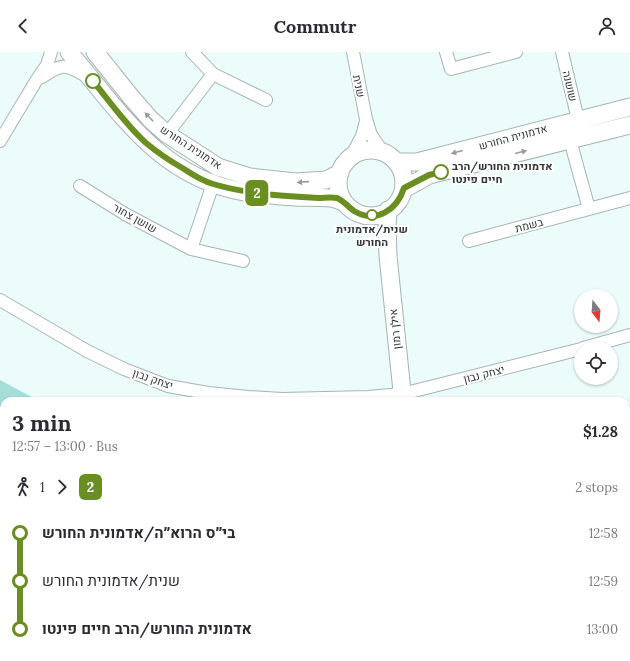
<!DOCTYPE html>
<html lang="en">
<head>
<meta charset="utf-8">
<style>
	body { margin:0; font-family:Lora,Heebo,serif; background:#f2f2f3; color:#2b2b33; height:100vh; display:flex; flex-direction:column; font-size:15px; white-space:nowrap }
	* { box-sizing:border-box; margin:0 }
	p { font-size:13px; color:#7c7c81 }
	.icon { flex:none; width:22px; height:22px; fill:none; stroke:currentColor; stroke-width:2; stroke-linecap:round; stroke-linejoin:round }
	.map { position:relative; flex:1; overflow:hidden }
	.side { position:absolute; left:0px; top:345px; width:630px; height:264px; display:flex; flex-direction:column; background:#fff; border-radius:12px 12px 0 0; box-shadow:0 1px 3px #0004 }
	.side>* { flex:none }
	.badge { padding:0 8px; border-radius:6px; font-size:14px; line-height:26px }
	.needle { width:26px; rotate:163deg }
	.buttons { position:absolute; left:574px; top:237px; display:grid; gap:8px }
	.buttons a { display:grid; place-items:center; width:44px; height:44px; border-radius:50%; background:#fff; box-shadow:0 1px 3px #0004; font-size:20px }
	.map>.badge { position:absolute; translate:-50% -50%; box-shadow:0 0 0 2px #fff }
	.legs { display:flex; align-items:center; gap:6px; height:44px; padding:0 12px; font-size:13px }
	.legs p { margin-inline-start:auto }
	.head { display:flex; align-items:center; justify-content:space-between; height:68px; padding:0 12px }
	h1 { font-size:22px; font-weight:700; line-height:30px }
	ul { padding:0 12px; list-style:none }
	li { display:flex; align-items:center; gap:14px; height:48px; font-size:15px }
	li i { display:grid; place-items:center; width:6px; height:100%; margin:0 5px; background:currentColor }
	li i::after { content:''; width:10px; height:10px; margin:-5px; border:3px solid; border-radius:50%; background:#fff }
	li p { margin-inline-start:auto }
	li:first-child i { background:linear-gradient(#0000 50%,currentColor 0) }
	li:last-child i { background:linear-gradient(currentColor 50%,#0000 0) }
	header { display:flex; justify-content:space-between; align-items:center; height:52px; padding:0 12px; background:#fff; font-size:18px; font-weight:700 }
	.map>svg:first-child { display:block }
	.green { fill:#a5ded9 }
	.lines { fill:none; stroke-linecap:round; stroke-linejoin:round }
	.street-casing { stroke:#a6b5b4; stroke-width:14 }
	.secondary-casing { stroke:#a6b5b4; stroke-width:19 }
	.street { stroke:#fff; stroke-width:12 }
	.secondary { stroke:#fff; stroke-width:17 }
	.oneway { fill:#989b9b }
	.line-1-casing { stroke:#fff; stroke-width:9 }
	.line-1 { stroke:#6b8e23; stroke-width:6 }
	.stop-1-dot { fill:#fff; stroke:#6b8e23; stroke-width:2 }
	.labels { text-anchor:middle; stroke-width:4; stroke-linejoin:round; paint-order:stroke }
	.street-label { font-size:11px; fill:#313737; stroke:#fff }
	.stop-label { font-size:11px; font-weight:bold; fill:#313737; stroke:#fff; text-anchor:start }
</style>
</head>
<body>
<header><svg class="icon" aria-label="back" viewBox="0 0 24 24"><path d="M15 5l-7 7 7 7"/></svg>Commutr<svg class="icon" aria-label="person" viewBox="0 0 24 24"><circle cx="12" cy="8" r="4"/><path d="M4 21q1-7 8-7t8 7"/></svg></header>
<div class="map">
<svg width="630" height="609" viewBox="0 0 630 609">
	<rect width="100%" height="100%" fill="#ebfcfa"/>
	<path class="green" d="M 0,328 L 39,349 L 4,349 L 4,579 L 0,561 Z
		M 630,353 L 630,476 L 626,477 L 626,354 Z
		M 9,605 L 313,605 L 306,609 L 9,609 Z"/>
	<g class="lines">
		<defs>
			<path id="street" d="M 192,0 L 213,22 L 266,48
				M 353,0 L 366,67 L 371,83 L 383,100
				M 446,0 L 451,17 L 516,0
				M 562,0 L 578,68
				M 42,25 C 61,12 65,11 86,24
				M 167,82 L 213,22
				M 570,88 L 589,157
				M 0,89 L 36,29 L 47,13 L 51,0
				M 351,105 L 362,84 L 366,69
				M 80,134 L 125,162 L 191,197 L 243,209
				M 469,189 L 630,146
				M 191,197 L 213,132
				M 0,248 L 87,299 L 124,317 L 168,334 L 208,341 L 248,345 L 282,347 L 368,345 L 402,342 L 581,297
				M 583,296 L 630,283
				M 626,530 L 630,529
				M 418,609 L 427,605"/>
			<path id="secondary" d="M 69,0 C 120,60 159,125 244,140 C 261,142 278,144 295,145 C 312,146 331,143 345,151
				M 95,0 L 131,45 L 151,68 L 167,82 L 218,115 L 250,125 L 296,130 L 326,128 L 340,121
				M338 131a33 33 0 1 1 66 0a33 33 0 1 1-66 0Z
				M 396,110 L 417,110 L 630,55
				M 404,137 L 429,123 L 630,73
				M 388,158 L 387,175 L 388,204 L 403,349
				M 472,605 L 474,609"/>
		</defs>
		<use href="#street" class="street-casing"/>
		<use href="#secondary" class="secondary-casing"/>
		<use href="#street" class="street"/>
		<use href="#secondary" class="secondary"/>
	</g>
	<defs><path id="oneway-solid" d="M-6-.8H1V-3.2L6.5 0L1 3.2V.8H-6Z"/></defs>
	<g class="oneway">
		<use href="#oneway-solid" transform="translate(149 65) rotate(-134)"/>
		<use href="#oneway-solid" transform="translate(457 100) rotate(165)"/>
		<use href="#oneway-solid" transform="translate(521 100) rotate(-14)"/>
		<use href="#oneway-solid" transform="translate(303 130) rotate(176)"/>
	</g>
	<g class="lines">
		<defs>
			<path id="line-1" d="M 93,29 C 110,50 126,73 146,91 C 158,101 170,109 184,117 C 193,123 203,129 213,132 C 230,137 247,140 264,142 C 282,144 300,145 319,146 C 324,146 331,145 337,146 C 344,149 348,155 354,159 C 376,172 397,158 404,136 L 429,123 L 441,120"/>
		</defs>
		<use href="#line-1" class="line-1-casing"/>
		<use href="#line-1" class="line-1"/>
	</g>
	<g class="stop-1-dot">
		<circle cx="93" cy="29" r="7"/>
		<circle cx="441" cy="120" r="7"/>
		<circle cx="372" cy="163" r="5"/>
	</g>
	<g class="labels">
		<g class="street-label">
			<text transform="translate(359 34) rotate(78)" y="4">שנית</text>
			<text transform="translate(570 34) rotate(77)" y="4">שושנה</text>
			<text transform="translate(513 85) rotate(-15)" y="4">אדמונית החורש</text>
			<text transform="translate(191 95) rotate(33)" y="4">אדמונית החורש</text>
			<text transform="translate(135 166) rotate(29)" y="4">שושן צחור</text>
			<text transform="translate(529 173) rotate(-15)" y="4">בשמת</text>
			<text transform="translate(395 277) rotate(-96)" y="4">אילן רמון</text>
			<text transform="translate(484 322) rotate(-14)" y="4">יצחק נבון</text>
			<text transform="translate(153 327) rotate(19)" y="4">יצחק נבון</text>
		</g>
		<g class="stop-label">
			<text x="452" y="118">אדמונית החורש/הרב<tspan x="452" dy="13">חיים פינטו</tspan></text>
			<text x="372" y="181" text-anchor="middle">שנית/אדמונית<tspan x="372" dy="13">החורש</tspan></text>
		</g>
	</g>
</svg>
<div class="buttons">
<a><svg class="needle" viewBox="-14 -14 28 28"><path d="M0-13l5 13h-10z" fill="#e53935"/><path d="M0 13l5-13h-10z" fill="#7c7c81"/></svg></a>
<a><svg class="icon" aria-label="locate" viewBox="0 0 24 24"><circle cx="12" cy="12" r="6"/><path d="M12 2v4M12 18v4M2 12h4M18 12h4"/></svg></a>
</div>
<b class="badge" style="left:257px;top:141px;background:#6b8e23;color:#fff">2</b>
<section class="side">
<div class="head"><div><h1>3 min</h1><p>12:57 – 13:00 · Bus</p></div><b>$1.28</b></div>
<div class="legs"><svg class="icon" aria-label="walk" viewBox="0 0 24 24"><circle cx="13" cy="4" r="2"/><path d="M13 8l-2 6 4 7M11 14l-3 7M7 12l3-4h3l4 4"/></svg>1<svg class="icon" aria-label="forward" viewBox="0 0 24 24"><path d="M9 5l7 7-7 7"/></svg><b class="badge" style="background:#6b8e23;color:#fff">2</b><p>2 stops</p></div>
<ul>
<li><i style="color:#6b8e23"></i><b>בי״ס הרוא״ה/אדמונית החורש</b><p>12:58</p></li>
<li><i style="color:#6b8e23"></i><span>שנית/אדמונית החורש</span><p>12:59</p></li>
<li><i style="color:#6b8e23"></i><b>אדמונית החורש/הרב חיים פינטו</b><p>13:00</p></li>
</ul>
</section>
</div>
</body>
</html>
